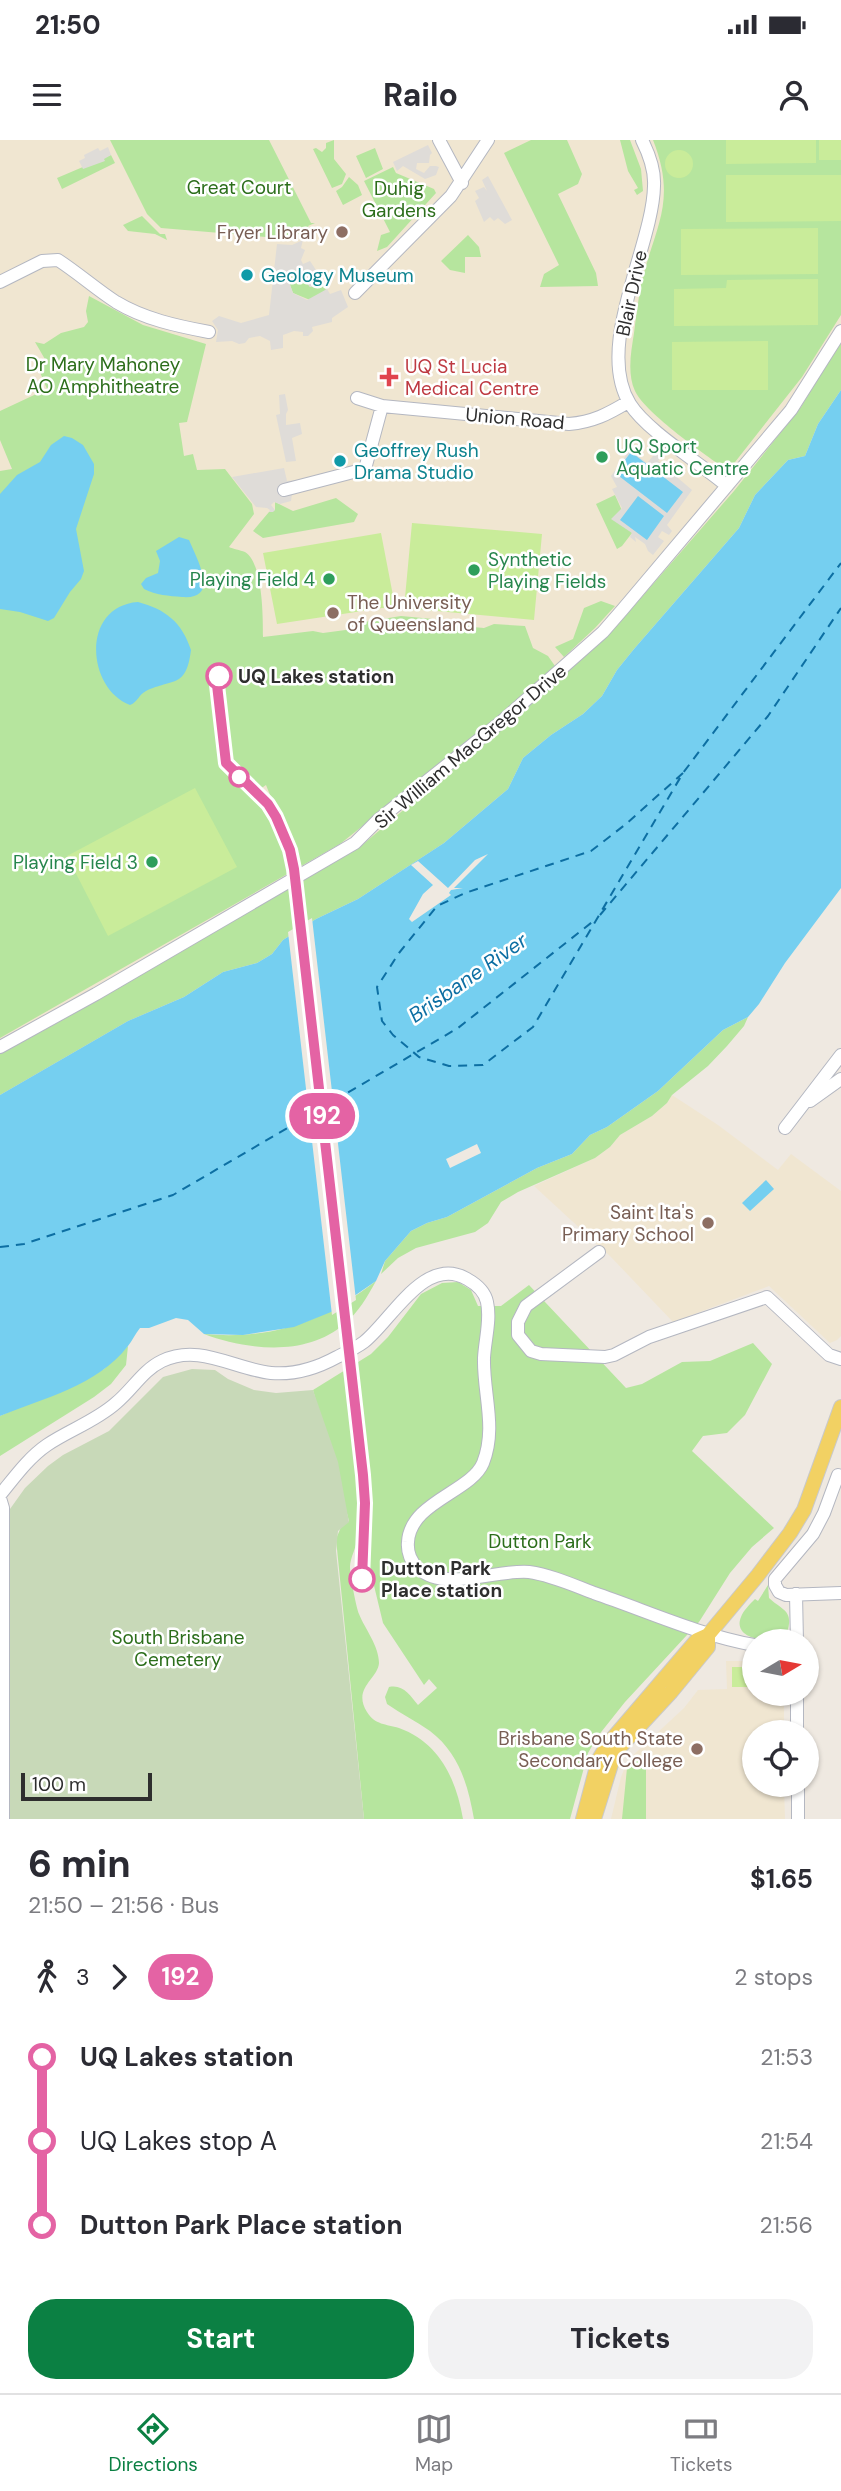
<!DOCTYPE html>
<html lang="en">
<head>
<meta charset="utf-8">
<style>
	body { margin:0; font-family:"DM Sans",sans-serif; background:#f2f2f3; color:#2b2b33; height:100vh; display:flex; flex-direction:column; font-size:26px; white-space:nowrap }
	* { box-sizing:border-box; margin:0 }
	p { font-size:23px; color:#7c7c81 }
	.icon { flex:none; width:38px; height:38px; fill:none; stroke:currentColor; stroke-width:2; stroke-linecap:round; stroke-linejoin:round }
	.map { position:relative; height:1679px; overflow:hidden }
	.side { display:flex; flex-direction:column; background:#fff; flex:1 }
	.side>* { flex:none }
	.badge { padding:0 14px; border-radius:23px; font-size:24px; line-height:46px }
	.needle { width:46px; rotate:80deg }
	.fabs { position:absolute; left:742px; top:1489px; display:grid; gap:14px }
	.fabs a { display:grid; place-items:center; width:77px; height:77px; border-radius:50%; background:#fff; box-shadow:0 2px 5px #0004; font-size:35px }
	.scale { position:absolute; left:21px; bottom:18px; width:131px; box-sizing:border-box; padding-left:7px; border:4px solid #2e2e2e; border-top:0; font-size:19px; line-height:24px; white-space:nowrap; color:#2e2e2e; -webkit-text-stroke:5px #fff; paint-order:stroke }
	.map>.badge { position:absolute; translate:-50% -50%; box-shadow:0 0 0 4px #fff }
	.legs { display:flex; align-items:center; gap:10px; height:77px; padding:0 28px; font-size:23px }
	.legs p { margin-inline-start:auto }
	.overview { display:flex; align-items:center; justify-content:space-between; height:119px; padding:0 28px }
	h1 { font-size:38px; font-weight:700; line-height:52px }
	.primary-button { display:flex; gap:14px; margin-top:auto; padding:14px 28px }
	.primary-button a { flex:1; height:80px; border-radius:28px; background:#0b8043; color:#fff; font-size:28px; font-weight:700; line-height:80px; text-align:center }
	.primary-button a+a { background:#f2f2f3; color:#2b2b33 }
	ul { padding:0 28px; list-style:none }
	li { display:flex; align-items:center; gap:24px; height:84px; font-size:26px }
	li i { display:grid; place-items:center; width:10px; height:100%; margin:0 9px; background:currentColor }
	li i::after { content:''; width:18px; height:18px; margin:-9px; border:5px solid; border-radius:50%; background:#fff }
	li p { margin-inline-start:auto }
	li:first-child i { background:linear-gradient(#0000 50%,currentColor 0) }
	li:last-child i { background:linear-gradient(currentColor 50%,#0000 0) }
	.status { display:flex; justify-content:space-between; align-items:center; height:49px; padding:0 35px; background:#fff; direction:ltr }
	.status svg { height:19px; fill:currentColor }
	header { display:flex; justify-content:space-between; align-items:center; height:91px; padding:0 28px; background:#fff; font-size:32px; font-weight:700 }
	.tabs { display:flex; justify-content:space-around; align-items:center; height:98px; border-top:2px solid #e1e1e2; background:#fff; font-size:19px; color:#7c7c81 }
	.tabs a { display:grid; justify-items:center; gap:4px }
	.tabs .selected { color:#0b8043 }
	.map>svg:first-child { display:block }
	.education { fill:#f0e6d1 }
	.green { fill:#b6e59e; fill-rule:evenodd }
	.cemetery { fill:#c8d9b8 }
	.pitch { fill:#c9ec9a }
	.plaza { fill:#dfdcd8 }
	.water { fill:#75cff0 }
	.pier { fill:#efe9e1 }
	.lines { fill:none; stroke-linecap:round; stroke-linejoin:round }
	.ferry { stroke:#0d6fa3; stroke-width:2; stroke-dasharray:9 7; stroke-linecap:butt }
	.minor-casing { stroke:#b4b7c1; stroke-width:14 }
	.major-casing { stroke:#c9c9c9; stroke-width:16 }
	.minor { stroke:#fff; stroke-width:12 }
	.major { stroke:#f2d163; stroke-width:14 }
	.line-1-casing { stroke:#fff; stroke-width:16 }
	.line-1 { stroke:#e463a4; stroke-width:10 }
	.education-dot { fill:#8d6e63; stroke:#fff; stroke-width:2.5 }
	.culture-dot { fill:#0f9aa8; stroke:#fff; stroke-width:2.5 }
	.health-dot { fill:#e0444e; stroke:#fff; stroke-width:2.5 }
	.leisure-dot { fill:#2e9e5b; stroke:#fff; stroke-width:2.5 }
	.stop-1-dot { fill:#fff; stroke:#e463a4; stroke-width:3.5 }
	.labels { text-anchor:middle; stroke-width:5; stroke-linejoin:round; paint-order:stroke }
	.park-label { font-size:19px; fill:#2c6e1b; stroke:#fff }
	.education-label { font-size:19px; fill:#785e54; stroke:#fff; text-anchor:end }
	.culture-label { font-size:19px; fill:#0d838f; stroke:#fff; text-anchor:start }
	.street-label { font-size:19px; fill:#2e2e2e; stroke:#fff }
	.health-label { font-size:19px; fill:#be3a42; stroke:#fff; text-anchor:start }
	.leisure-label { font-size:19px; fill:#27864d; stroke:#fff; text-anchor:start }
	.stop-label { font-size:19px; font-weight:bold; fill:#2e2e2e; stroke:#fff; text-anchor:start }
	.water-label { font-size:21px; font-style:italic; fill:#0d6fa3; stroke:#fff }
</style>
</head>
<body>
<div class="status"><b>21:50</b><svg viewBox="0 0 49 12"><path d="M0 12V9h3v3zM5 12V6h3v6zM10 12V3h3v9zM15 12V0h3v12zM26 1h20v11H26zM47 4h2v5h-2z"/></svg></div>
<header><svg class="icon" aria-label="menu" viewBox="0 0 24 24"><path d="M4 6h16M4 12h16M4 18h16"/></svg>Railo<svg class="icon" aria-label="person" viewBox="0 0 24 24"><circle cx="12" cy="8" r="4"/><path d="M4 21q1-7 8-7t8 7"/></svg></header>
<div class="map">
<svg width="841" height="1679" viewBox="0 0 841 1679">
	<rect width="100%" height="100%" fill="#efe9e1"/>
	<path class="education" d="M 0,0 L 841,0 L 841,250 L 444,703 L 411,725 L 223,832 L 0,955 Z
		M 672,955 L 718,985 L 778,1030 L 791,1014 L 841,1051 L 841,1196 L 837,1200 L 830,1203 L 769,1146 L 673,1182 L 610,1116 L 534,1046 L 595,1018 L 610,1007 L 620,995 L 652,976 L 667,963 Z
		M 726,1521 L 754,1521 L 754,1554 L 784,1554 L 784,1592 L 754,1592 L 754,1645 L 784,1645 L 785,1679 L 611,1679 L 621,1637 L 628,1620 L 684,1568 L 698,1550 L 727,1549 Z"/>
	<path class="green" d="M 110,0 L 269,0 L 311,83 L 315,83 L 308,86 L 309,88 L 290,99 L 161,88 L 147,74 Z
		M 334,0 L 334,19 L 346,34 L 342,44 L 332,48 L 313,9 L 316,8 L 322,12 L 326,8 L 326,3 Z
		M 531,0 L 567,0 L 582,34 L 578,44 L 558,54 L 596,133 L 598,146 L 540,147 L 544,134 L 559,125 L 504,13 Z
		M 620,0 L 630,0 L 641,29 L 643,51 L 637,55 L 634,50 L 638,48 L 628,31 Z
		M 653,0 L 841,0 L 841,175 L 802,237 L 728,331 C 706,315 646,274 635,251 C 627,233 631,212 634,193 C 636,177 638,161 641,145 C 654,87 678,63 653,0 Z
		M 375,8 L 383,29 L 366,38 L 356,16 Z
		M 111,15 L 115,23 L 62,49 L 57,38 Z
		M 393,27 L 396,33 L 434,49 L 436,53 L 387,107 L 377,111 L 381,95 L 390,92 L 364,41 Z
		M 349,37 L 358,45 L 362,55 L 343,65 L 336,51 L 342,47 Z
		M 142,76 L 160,94 L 165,94 L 167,100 L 155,94 L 128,91 L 123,85 Z
		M 468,95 L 479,107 L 481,117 L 465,117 L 465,133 L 450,130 L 441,121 Z
		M 290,130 L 296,130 L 300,139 L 304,139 L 310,147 L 322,143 L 326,150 L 310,160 L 293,153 L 289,142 Z
		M 89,156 L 143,185 L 206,204 L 187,282 L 179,283 L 184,316 L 193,314 L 197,330 L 225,329 L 252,364 L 254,374 L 229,407 C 233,409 240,410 245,412 C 263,423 263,477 263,497 L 313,491 L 323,493 L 353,489 L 358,483 L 401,476 L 444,480 L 451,485 L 484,488 L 494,484 L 525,486 L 533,508 L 548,516 L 555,526 L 479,593 L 340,704 L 0,898 L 0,331 L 12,329 L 0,300 L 0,271 L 47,249 L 37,225 L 46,221 L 35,202 L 44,204 L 61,193 L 84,187 L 88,182 L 86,171 ZM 266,645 L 270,655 L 289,690 L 297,716 L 286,718 L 275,689 L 253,654 Z
		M 841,200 L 841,250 L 818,284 L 805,316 L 788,320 L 755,355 L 739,388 L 634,509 L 617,530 L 602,556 L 583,574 L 551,595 L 523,618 L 508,649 L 444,703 L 358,759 L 316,779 L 283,800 L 272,814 L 257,823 L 223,832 L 184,857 L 128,881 L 0,955 L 0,911 L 361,706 L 587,514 L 620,482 L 734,351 L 801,267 Z
		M 615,355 L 632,393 L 622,406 L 617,409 L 596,364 Z
		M 336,358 L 358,374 L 354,382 L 263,398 L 253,391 L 269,372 L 275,370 L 275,362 L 293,371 Z
		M 601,461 L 615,466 L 595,488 L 564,517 L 555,507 L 573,499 L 584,468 Z
		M 748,877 L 744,886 L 727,906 L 708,926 L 672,955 L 667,963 L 652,976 L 620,995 L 610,1007 L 595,1018 L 518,1052 L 501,1062 L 488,1083 L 475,1092 L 416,1108 L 398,1118 L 381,1134 L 385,1121 L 411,1091 L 427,1083 L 447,1077 L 537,1028 L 572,1014 L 590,995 L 607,987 L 658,951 L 723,890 Z
		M 376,1141 C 367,1157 359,1172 344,1184 C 307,1217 247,1210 204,1194 C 272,1200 323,1182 376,1141 Z
		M 458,1142 L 471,1150 L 478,1166 L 501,1166 L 529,1145 L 626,1248 L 642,1244 L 682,1222 L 710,1221 L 753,1203 L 772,1224 L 745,1275 L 727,1293 L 703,1296 L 692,1311 L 774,1388 L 752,1407 L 730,1433 L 699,1482 L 625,1562 L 598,1596 L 588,1613 L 570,1679 L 474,1679 C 468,1645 459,1613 430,1591 C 416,1581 401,1574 387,1564 L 385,1557 L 389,1547 C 403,1544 410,1555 418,1565 L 437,1548 L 429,1539 L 424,1545 L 383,1483 L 370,1429 L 369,1396 L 358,1396 C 357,1406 350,1418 350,1427 C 350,1435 356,1466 359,1474 C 365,1489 379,1506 379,1523 C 378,1539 352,1548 367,1572 C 375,1585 386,1584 399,1588 C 440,1603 456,1639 463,1679 L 364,1679 L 336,1399 L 341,1387 L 349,1381 L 313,1250 L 371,1214 L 388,1197 L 421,1154 L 442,1143 Z
		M 128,1206 L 126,1225 L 111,1244 L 94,1257 L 0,1316 L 0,1276 L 104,1229 Z
		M 768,1445 L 769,1458 C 783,1471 794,1470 787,1493 C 776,1505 731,1501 741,1477 C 743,1471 750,1464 755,1459 L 758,1461 Z
		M 639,1617 L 646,1622 L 646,1679 L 622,1679 L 627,1628 L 630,1622 Z"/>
	<path class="cemetery" d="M 192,1229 L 215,1230 L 228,1239 L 254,1250 L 276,1253 L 313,1250 L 338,1322 L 349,1382 L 338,1391 L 336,1411 L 364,1679 L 10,1679 L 10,1369 L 25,1348 L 48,1326 L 63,1315 L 109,1291 L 163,1237 Z"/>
	<path class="pitch" d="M 726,0 L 816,0 L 816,23 L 726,24 Z
		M 819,0 L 841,0 L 841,20 L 819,20 Z
		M665 24a14 14 0 1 1 28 0a14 14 0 1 1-28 0Z
		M 726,35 L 841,35 L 841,81 L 726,82 Z
		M 818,88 L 818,134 L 681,135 L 681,89 Z
		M 818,139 L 818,185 L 674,186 L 674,149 L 726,148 L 727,140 Z
		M 768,201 L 768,250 L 672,250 L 672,202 Z
		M 412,383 L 542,394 L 534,480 L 404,468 Z
		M 381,393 L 395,466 L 277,484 L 263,413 Z
		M 195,648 L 237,727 L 108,796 L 67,716 Z
		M 732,1527 L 754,1527 L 754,1547 L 732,1547 Z"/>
	<path class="plaza" d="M 428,5 L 432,13 L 430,15 L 429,23 L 417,23 L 416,29 L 424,33 L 430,26 L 436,26 L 439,27 L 436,35 L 425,39 L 403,26 L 397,31 L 393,22 Z
		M 108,7 L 111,15 L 104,19 L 105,21 L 83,29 L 79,21 L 85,18 L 84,15 L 98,8 L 100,11 Z
		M 488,36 L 512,80 L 505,84 L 498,78 L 494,81 L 490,77 L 484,82 L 475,61 L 479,58 L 475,51 L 484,47 L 487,51 L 482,40 Z
		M 303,100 L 301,108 L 305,110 L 301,120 L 303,124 L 310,121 L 324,142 L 310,147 L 304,139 L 300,139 L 296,130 L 291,130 L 289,142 L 293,153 L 307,160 L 327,149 L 330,154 L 341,150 L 348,167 L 332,178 L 332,182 L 312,187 L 313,191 L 308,196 L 303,196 L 303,192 L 294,191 L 283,195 L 283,208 L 271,210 L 270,201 L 260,196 L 249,198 L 245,203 L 239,204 L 232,201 L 216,202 L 218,190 L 212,181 L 219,176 L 241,183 L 269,175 L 277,104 L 292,105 Z
		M 285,254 L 288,270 L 286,274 L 286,285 L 300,283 L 302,294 L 292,298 L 296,321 L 286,322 L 276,275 L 280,274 L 279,255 Z
		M 630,310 L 647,323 L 658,310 L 663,314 L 658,321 L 692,350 L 667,385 L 672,391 L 669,395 L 662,391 L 658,397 L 664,401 L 653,415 L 648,411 L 645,404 L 635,397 L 636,402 L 630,397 L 632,393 L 611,379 L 622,368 L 612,349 L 617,347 L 611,336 Z
		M 284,328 L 287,341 L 297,340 L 300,351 L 292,354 L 291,361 L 280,364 L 274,362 L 271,365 L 275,370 L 273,372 L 269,372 L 270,370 L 267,368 L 256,367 L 232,337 Z"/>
	<path class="water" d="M 841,250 L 841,748 L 785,823 L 759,864 L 748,877 L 723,890 L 658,951 L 607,987 L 590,995 L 572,1014 L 537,1028 L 447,1077 L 427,1083 L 411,1091 L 385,1121 L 376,1141 L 331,1172 L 294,1187 L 243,1195 L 204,1194 L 188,1180 L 176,1178 L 149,1188 L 140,1188 C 135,1194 132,1201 128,1206 C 97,1246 44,1258 0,1276 L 0,955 L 128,881 L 184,857 L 223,832 L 257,823 L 272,814 L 283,800 L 316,779 L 358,759 L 444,703 L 508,649 L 523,618 L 551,595 L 583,574 L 602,556 L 617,530 L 634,509 L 739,388 L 755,355 L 788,320 L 805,316 L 818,284 Z
		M 64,296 L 72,298 L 83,305 L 94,324 L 94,334 L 76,389 L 84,431 L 81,439 L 70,452 L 54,478 L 48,481 L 20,472 L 0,469 L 0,354 L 17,335 L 40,322 L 51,305 Z
		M 631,312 L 683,352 L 667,373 L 615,333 Z
		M 638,356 L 664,376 L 647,400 L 620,380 Z
		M 179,397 L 189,400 C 198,421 220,460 182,457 C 169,456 156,455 144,449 L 141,444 L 146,438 L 158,433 L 160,421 L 156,411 Z
		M 138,462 C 165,469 182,482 191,510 C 186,549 173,538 146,551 C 138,555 138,562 130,565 C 86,548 81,466 138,462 Z
		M 766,1040 L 774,1049 L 750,1071 L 742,1063 Z"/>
	<path class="pier" d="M 488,714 L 454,748 L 463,748 L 451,750 L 449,753 L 451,755 L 412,782 L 409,779 L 423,754 L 433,745 L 411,725 L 418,721 L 448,748 L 475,720 Z
		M 312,778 L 356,1160 L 332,1175 L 288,792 Z
		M 477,1004 L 481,1013 L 450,1028 L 446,1019 Z"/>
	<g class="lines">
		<path class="ferry" d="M 683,633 L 626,684 L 591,711 L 465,753 L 437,766 L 399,813 L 377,847 L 382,881 L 393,895 L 419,917 L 449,926 L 483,925 L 533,887 L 683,633 L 841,423
			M 600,775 L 768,576 L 841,468
			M 0,1107 L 24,1104 L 173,1055 L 458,888 L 596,779"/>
		<defs>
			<path id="minor" d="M 439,0 L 462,43
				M 642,0 C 649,14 655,30 654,46 C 653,106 594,206 630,264 C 647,291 700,323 727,346
				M 0,142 L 42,121 L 58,120 C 78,133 96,149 116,162 C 144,179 177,186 209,192
				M 355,153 L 451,56 L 488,0
				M 357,258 L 382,266 L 569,284 C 593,282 608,274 628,262
				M 284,350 L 365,329 L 382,266
				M 0,907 L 96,854 L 355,703 L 378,680 L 501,582 L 603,492 L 623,469 L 791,270 L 841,191
				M 810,961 L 841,939
				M 785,988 L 841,915
				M 599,1112 L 526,1166 L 518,1182 L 518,1195 L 531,1211 L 541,1214 L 605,1217 L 614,1215 L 649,1197 L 767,1157 L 829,1215 L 841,1219
				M 838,1335 L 824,1373 L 813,1394 L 775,1439 L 775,1445 L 779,1452 L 786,1455 L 841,1453
				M 0,1355 C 14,1338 28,1318 47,1305 C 69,1290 96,1281 116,1263 C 132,1250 143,1230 162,1221 C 199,1203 234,1229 271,1233 C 294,1235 317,1228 337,1217 C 345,1213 356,1208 364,1202 C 391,1181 425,1114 467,1139 C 476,1144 485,1152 487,1162 C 491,1180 485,1199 484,1218 C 483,1253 497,1288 483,1323 C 471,1352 410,1362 408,1402 C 407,1412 411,1423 419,1429 C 445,1452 497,1429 529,1432 C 551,1435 573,1445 594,1453 C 647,1471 699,1495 754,1505
				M 0,1358 L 3,1368 L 3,1679
				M 796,1454 L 797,1502
				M 797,1554 L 797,1592
				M 798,1645 L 798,1679"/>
			<path id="major" d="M 583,1679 L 599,1619 L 608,1604 L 697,1500 L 708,1495 L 758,1435 L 790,1393 L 804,1370 L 841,1267
				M 594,1679 L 613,1618 L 619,1608 L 671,1552 L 708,1507 L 708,1495"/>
		</defs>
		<use href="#minor" class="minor-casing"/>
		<use href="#major" class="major-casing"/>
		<use href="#minor" class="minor"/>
		<use href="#major" class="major"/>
	</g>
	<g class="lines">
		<defs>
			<path id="line-1" d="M 219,536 L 217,545 L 226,623 L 268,664 L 276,677 L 290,710 L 294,729 L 363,1335 L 365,1363 L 362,1439"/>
		</defs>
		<use href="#line-1" class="line-1-casing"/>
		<use href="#line-1" class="line-1"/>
	</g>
	<g class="education-dot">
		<circle cx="342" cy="92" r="7"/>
		<circle cx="333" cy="473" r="7"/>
		<circle cx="708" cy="1083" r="7"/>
		<circle cx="697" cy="1609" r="7"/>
	</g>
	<g class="culture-dot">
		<circle cx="247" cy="135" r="7"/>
		<circle cx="340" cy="321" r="7"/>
	</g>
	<path class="health-dot" d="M385.5 226.5h7v7h7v7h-7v7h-7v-7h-7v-7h7z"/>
	<g class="leisure-dot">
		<circle cx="602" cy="317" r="7"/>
		<circle cx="474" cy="430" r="7"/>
		<circle cx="329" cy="439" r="7"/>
		<circle cx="152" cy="722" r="7"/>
	</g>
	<g class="stop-1-dot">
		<circle cx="219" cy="536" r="12"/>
		<circle cx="239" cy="637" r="9"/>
		<circle cx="362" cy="1439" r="12"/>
	</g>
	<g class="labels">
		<g class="park-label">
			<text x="239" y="54">Great Court</text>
			<text x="399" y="55">Duhig<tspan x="399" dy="22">Gardens</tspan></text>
			<text x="103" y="231">Dr Mary Mahoney<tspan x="103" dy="22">AO Amphitheatre</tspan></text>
			<text x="540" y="1408">Dutton Park</text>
			<text x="178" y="1504">South Brisbane<tspan x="178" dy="22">Cemetery</tspan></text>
		</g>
		<g class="education-label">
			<text x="328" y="99">Fryer Library</text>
			<text x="347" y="469" text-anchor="start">The University<tspan x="347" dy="22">of Queensland</tspan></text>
			<text x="694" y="1079">Saint Ita's<tspan x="694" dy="22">Primary School</tspan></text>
			<text x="683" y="1605">Brisbane South State<tspan x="683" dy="22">Secondary College</tspan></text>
		</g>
		<g class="culture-label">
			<text x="261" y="142">Geology Museum</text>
			<text x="354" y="317">Geoffrey Rush<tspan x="354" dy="22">Drama Studio</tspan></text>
		</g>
		<g class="street-label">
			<text transform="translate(631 153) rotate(-78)" y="7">Blair Drive</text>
			<text transform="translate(515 278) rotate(5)" y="7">Union Road</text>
			<text transform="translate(470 606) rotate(-40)" y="7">Sir William MacGregor Drive</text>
		</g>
		<g class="health-label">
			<text x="405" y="233">UQ St Lucia<tspan x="405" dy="22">Medical Centre</tspan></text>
		</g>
		<g class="leisure-label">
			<text x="616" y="313">UQ Sport<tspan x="616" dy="22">Aquatic Centre</tspan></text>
			<text x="488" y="426">Synthetic<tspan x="488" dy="22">Playing Fields</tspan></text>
			<text x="315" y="446" text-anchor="end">Playing Field 4</text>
			<text x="138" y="729" text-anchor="end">Playing Field 3</text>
		</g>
		<g class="stop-label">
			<text x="238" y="543">UQ Lakes station</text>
			<text x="381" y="1435">Dutton Park<tspan x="381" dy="22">Place station</tspan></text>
		</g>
		<g class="water-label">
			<text transform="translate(468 838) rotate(-35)" y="7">Brisbane River</text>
		</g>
	</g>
</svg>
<div class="fabs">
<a><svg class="needle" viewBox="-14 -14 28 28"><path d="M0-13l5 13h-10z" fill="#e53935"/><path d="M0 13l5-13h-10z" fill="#7c7c81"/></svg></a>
<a><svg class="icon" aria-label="locate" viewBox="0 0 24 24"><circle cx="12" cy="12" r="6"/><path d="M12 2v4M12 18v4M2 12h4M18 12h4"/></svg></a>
</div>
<div class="scale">100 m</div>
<b class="badge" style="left:322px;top:976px;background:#e463a4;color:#fff">192</b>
</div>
<section class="side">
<div class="overview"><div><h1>6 min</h1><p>21:50 – 21:56 · Bus</p></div><b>$1.65</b></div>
<div class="legs"><svg class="icon" aria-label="walk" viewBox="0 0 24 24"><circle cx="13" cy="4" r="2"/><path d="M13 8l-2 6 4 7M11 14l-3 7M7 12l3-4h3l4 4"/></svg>3<svg class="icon" aria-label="forward" viewBox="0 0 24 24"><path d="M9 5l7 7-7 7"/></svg><b class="badge" style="background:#e463a4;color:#fff">192</b><p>2 stops</p></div>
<ul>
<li><i style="color:#e463a4"></i><b>UQ Lakes station</b><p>21:53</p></li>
<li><i style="color:#e463a4"></i><span>UQ Lakes stop A</span><p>21:54</p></li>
<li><i style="color:#e463a4"></i><b>Dutton Park Place station</b><p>21:56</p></li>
</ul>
<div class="primary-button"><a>Start</a><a>Tickets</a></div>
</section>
<nav class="tabs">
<a class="selected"><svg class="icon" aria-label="directions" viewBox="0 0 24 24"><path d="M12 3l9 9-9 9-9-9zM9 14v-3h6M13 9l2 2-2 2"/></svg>Directions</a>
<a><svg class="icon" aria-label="map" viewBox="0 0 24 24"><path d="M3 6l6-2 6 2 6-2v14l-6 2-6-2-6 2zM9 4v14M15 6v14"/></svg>Map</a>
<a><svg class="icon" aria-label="tickets" viewBox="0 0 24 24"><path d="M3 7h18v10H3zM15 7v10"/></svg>Tickets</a>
</nav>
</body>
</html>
